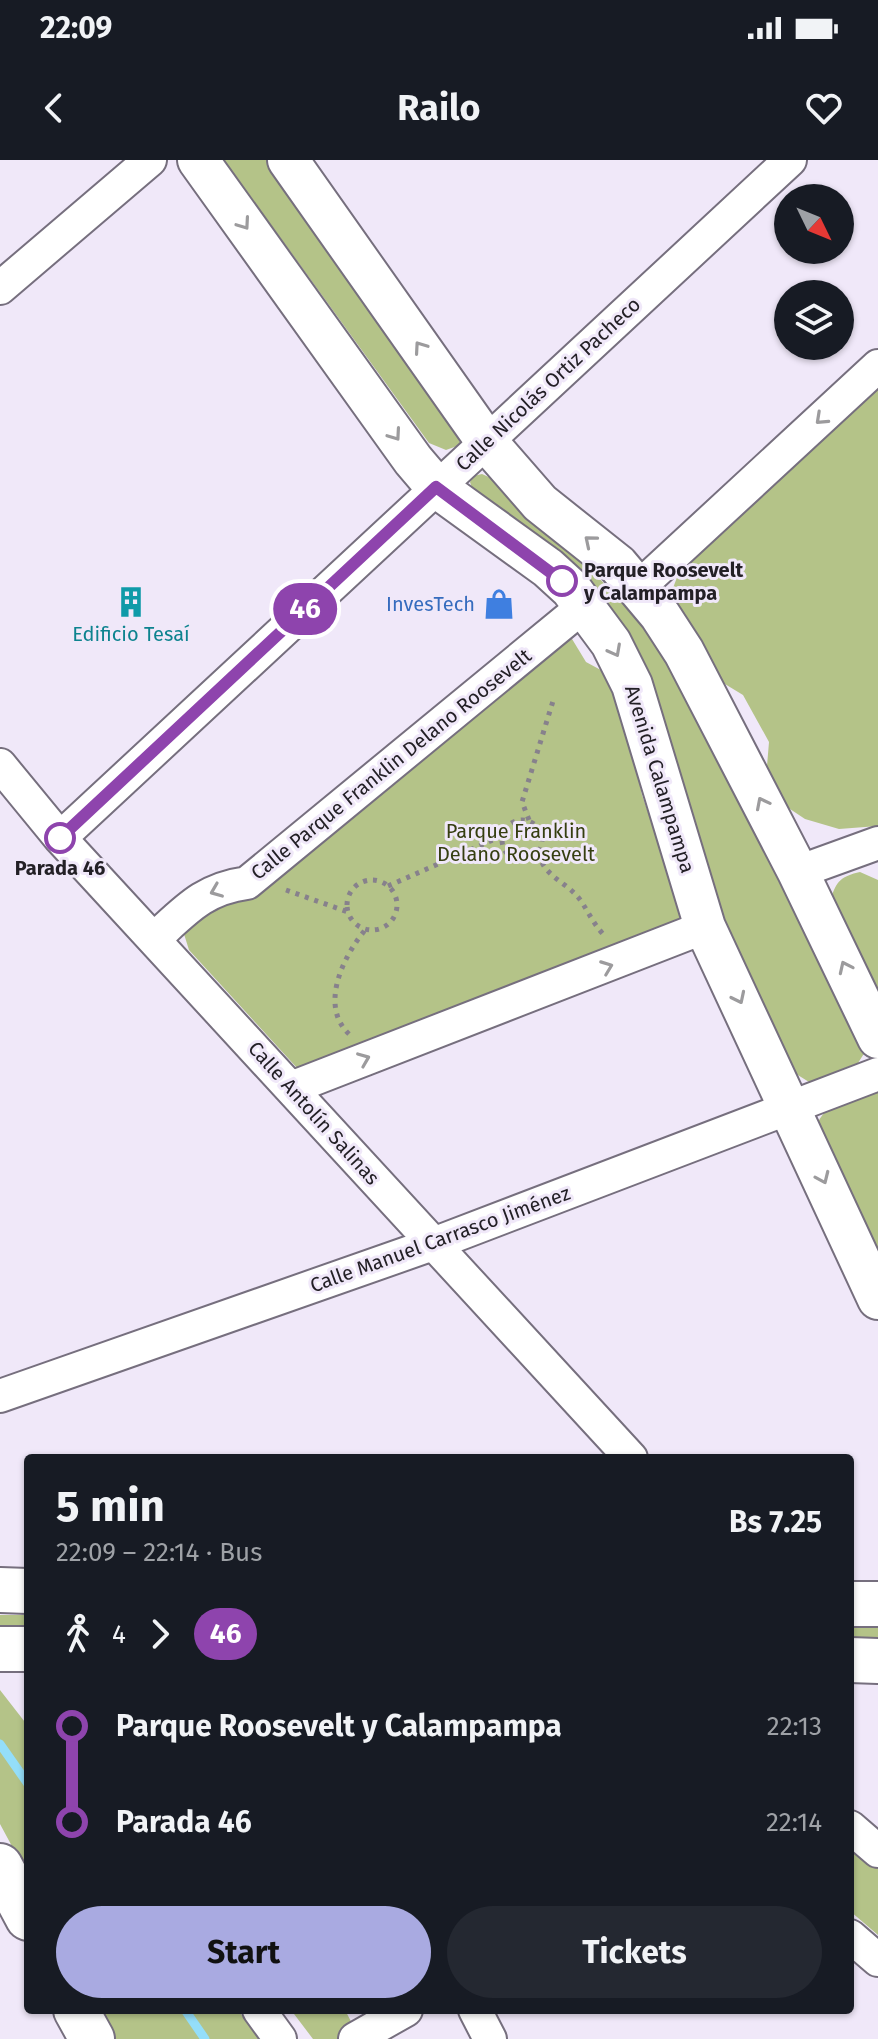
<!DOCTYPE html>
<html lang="en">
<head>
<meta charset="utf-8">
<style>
	body { margin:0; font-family:"Fira Sans",sans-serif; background:#242831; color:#f1f3f6; height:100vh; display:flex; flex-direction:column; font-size:30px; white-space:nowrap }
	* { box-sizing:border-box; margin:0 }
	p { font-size:26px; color:#9ea1a6 }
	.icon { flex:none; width:44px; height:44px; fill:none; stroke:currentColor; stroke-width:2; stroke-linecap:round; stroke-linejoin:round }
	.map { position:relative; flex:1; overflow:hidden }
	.drawer { position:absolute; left:24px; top:1294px; width:830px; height:560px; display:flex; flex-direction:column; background:#171b24; border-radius:8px; box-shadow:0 2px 6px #0004 }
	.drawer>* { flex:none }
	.badge { padding:0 16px; border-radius:26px; font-size:28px; line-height:52px }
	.needle { width:52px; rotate:133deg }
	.tools { position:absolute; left:774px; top:24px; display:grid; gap:16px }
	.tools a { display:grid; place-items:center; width:80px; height:80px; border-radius:50%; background:#171b24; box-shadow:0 2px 6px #0004; font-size:40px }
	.map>.badge { position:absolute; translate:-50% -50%; box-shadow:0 0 0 4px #fff }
	.legs { display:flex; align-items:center; gap:12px; height:88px; padding:0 32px; font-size:26px }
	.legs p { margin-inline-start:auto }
	.summary { display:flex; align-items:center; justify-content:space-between; height:136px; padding:0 32px }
	h1 { font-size:44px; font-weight:700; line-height:60px }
	.action { display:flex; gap:16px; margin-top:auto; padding:16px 32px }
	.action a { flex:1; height:92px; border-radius:48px; background:#a9aae1; color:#111; font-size:32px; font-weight:700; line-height:92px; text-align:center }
	.action a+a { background:#242831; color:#f1f3f6 }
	ul { padding:0 32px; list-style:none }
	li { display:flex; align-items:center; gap:28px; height:96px; font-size:30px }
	li i { display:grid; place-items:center; width:12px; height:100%; margin:0 10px; background:currentColor }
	li i::after { content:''; width:20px; height:20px; margin:-10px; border:6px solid; border-radius:50%; background:#171b24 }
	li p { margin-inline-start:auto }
	li:first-child i { background:linear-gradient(#0000 50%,currentColor 0) }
	li:last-child i { background:linear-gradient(currentColor 50%,#0000 0) }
	.status { display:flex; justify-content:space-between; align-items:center; height:56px; padding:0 40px; background:#171b24; direction:ltr }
	.status svg { height:22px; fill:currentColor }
	header { display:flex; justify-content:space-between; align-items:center; height:104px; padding:0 32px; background:#171b24; font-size:36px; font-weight:700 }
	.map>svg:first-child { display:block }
	.green { fill:#b4c388 }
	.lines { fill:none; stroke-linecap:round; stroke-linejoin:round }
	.stream { stroke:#94def9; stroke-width:9 }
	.minor-casing { stroke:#766f7e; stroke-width:36 }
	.tertiary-casing { stroke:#766f7e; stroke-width:44 }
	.secondary-casing { stroke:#766f7e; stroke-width:48 }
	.trunk-casing { stroke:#766f7e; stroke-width:48 }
	.path { stroke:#87818c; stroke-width:5; stroke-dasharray:4 6; stroke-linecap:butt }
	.minor { stroke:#fff; stroke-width:32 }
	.tertiary { stroke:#fff; stroke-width:40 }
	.secondary { stroke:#fff; stroke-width:44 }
	.trunk { stroke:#fff; stroke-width:44 }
	.oneway { stroke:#9c9b9d }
	.line-1-casing { stroke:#fff; stroke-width:18 }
	.line-1 { stroke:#8e44ad; stroke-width:12 }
	.stop-1-dot { fill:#fff; stroke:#8e44ad; stroke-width:4 }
	.labels { text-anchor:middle; stroke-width:6; stroke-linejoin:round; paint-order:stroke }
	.street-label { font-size:20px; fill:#232026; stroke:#f0e8f9 }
	.stop-label { font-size:20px; font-weight:bold; fill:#232026; stroke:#f0e8f9; text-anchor:start }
	.shop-label { font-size:20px; fill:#366cbe; stroke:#f0e8f9; text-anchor:end }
	.culture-label { font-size:20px; fill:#0d838f; stroke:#f0e8f9 }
	.park-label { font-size:20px; fill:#353e10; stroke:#f0e8f9 }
</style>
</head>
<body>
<div class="status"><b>22:09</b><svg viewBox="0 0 49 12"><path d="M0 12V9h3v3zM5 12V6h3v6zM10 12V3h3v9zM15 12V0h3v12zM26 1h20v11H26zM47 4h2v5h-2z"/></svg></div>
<header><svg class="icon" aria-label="back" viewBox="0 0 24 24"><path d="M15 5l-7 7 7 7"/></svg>Railo<svg class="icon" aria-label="heart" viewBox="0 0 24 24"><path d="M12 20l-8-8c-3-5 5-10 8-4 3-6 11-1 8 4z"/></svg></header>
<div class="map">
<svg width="878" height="1879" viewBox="0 0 878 1879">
	<rect width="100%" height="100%" fill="#f0e8f9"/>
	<path class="green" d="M 224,0 L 271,0 L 459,273 L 460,285 L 446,290 L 429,283 Z
		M 878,229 L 878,666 L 839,669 L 805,659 L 781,643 L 766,618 L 769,582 L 743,535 L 715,518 L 677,447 L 673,428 L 679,412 Z
		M 482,314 L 493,319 L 527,358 L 564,386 L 618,436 L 640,461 L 685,529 L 865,892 L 858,903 L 809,922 L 785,907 L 720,765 L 641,500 L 474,334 L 470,322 L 473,316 Z
		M 569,474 L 586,502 L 610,515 L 642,597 L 638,616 L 642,635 L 686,762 L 298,909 L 189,790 L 184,774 L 185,762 Z
		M 860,712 L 878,720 L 878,841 L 831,739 C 836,721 842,716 860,712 Z
		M 870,933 L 878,933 L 878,1114 L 815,972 C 820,944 846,942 870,933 Z
		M 0,1455 L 28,1455 L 28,1472 L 0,1472 Z
		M 850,1463 L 878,1463 L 878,1477 L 850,1477 Z
		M 0,1530 L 28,1566 L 28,1716 L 0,1664 Z
		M 850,1687 L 878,1709 L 878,1775 L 850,1751 Z
		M 99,1850 L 238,1850 L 259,1879 L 115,1879 Z
		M 291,1850 L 345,1850 L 355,1869 L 339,1879 L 313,1879 Z"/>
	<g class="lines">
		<path class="stream" d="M 0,1584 L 28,1624
			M 185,1850 L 205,1879"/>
		<defs>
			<path id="minor" d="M 0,128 L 150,0
				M 639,427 L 878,206
				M 0,605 L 60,678 L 631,1298
				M 60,678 L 790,0
				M 798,712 L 878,683
				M 154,779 C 186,750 203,729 247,723 L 585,445
				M 291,928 L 705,767
				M 0,1236 L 433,1084 L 878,914
				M 850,1667 L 878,1691
				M 850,1776 L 878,1800
				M 259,1850 L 280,1879
				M 475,1850 L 490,1879
				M 355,1879 L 406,1850"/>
			<path id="tertiary" d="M 198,0 L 413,300 L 436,327 L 548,408 L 571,429 L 611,483 L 632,525 L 705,767 L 878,1139
				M 288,0 L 486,281 L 540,343 L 618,405 L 660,455 L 684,492 L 798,712 L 878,878"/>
			<path id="secondary" d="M 0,1706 L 28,1758
				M 76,1850 L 92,1879"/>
			<path id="trunk" d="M 0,1430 L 28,1431
				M 850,1444 L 878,1444
				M 0,1489 L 28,1489
				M 850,1500 L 878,1501"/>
		</defs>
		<use href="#minor" class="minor-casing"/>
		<use href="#tertiary" class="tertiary-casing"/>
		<use href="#secondary" class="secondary-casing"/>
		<use href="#trunk" class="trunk-casing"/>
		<path class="path" d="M502 680a20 20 0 1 1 40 0a20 20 0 1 1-40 0Z
			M 529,660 L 522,642 L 553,541
			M 539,693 C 543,717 568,722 581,741 C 589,753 593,763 603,774
			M347 745a25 25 0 1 1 50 0a25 25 0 1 1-50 0Z
			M 388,726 L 502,676
			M 286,730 L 348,752
			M 349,874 C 319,846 343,796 366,769"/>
		<use href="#minor" class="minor"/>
		<use href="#tertiary" class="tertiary"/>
		<use href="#secondary" class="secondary"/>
		<use href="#trunk" class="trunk"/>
	</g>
	<defs><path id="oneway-chevron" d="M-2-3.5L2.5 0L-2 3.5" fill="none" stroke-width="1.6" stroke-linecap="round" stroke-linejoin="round" transform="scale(2)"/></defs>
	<g class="oneway">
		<use href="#oneway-chevron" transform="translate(244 64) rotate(55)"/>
		<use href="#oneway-chevron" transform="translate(420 187) rotate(-125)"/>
		<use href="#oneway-chevron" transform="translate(821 259) rotate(137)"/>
		<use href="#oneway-chevron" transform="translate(395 275) rotate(55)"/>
		<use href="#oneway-chevron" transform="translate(590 381) rotate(-140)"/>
		<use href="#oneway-chevron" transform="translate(615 491) rotate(62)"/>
		<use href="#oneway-chevron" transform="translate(762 643) rotate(-117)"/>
		<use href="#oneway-chevron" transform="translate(216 731) rotate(158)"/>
		<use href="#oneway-chevron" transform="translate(607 807) rotate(-21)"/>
		<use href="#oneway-chevron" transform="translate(845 807) rotate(-115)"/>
		<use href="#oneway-chevron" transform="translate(739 838) rotate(64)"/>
		<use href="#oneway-chevron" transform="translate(364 899) rotate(-22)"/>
		<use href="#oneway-chevron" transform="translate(823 1018) rotate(66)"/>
	</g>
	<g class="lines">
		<defs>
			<path id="line-1" d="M 60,678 L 436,327 L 562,421"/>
		</defs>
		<use href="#line-1" class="line-1-casing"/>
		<use href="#line-1" class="line-1"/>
	</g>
	<defs>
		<symbol id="building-bare" viewBox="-9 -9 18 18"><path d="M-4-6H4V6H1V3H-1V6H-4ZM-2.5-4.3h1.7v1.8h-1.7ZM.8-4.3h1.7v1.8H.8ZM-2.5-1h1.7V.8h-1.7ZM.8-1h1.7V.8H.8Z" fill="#0f9aa8" stroke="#f0e8f9" stroke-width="2.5" paint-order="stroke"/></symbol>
		<symbol id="shop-bare" viewBox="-9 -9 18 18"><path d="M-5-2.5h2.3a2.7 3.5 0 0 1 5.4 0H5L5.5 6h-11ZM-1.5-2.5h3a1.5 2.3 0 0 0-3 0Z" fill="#3f7fe0" stroke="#f0e8f9" stroke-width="2.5" paint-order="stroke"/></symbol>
	</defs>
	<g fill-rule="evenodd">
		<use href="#building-bare" x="109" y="420" width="44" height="44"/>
		<use href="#shop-bare" x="477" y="422" width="44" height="44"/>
	</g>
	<g class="stop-1-dot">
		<circle cx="562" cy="421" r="14"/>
		<circle cx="60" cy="678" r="14"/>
	</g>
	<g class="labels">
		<g class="street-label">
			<text transform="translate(548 224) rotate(-43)" y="7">Calle Nicolás Ortiz Pacheco</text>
			<text transform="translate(391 604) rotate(-39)" y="7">Calle Parque Franklin Delano Roosevelt</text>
			<text transform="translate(660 619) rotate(73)" y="7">Avenida Calampampa</text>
			<text transform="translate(314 953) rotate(48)" y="7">Calle Antolín Salinas</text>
			<text transform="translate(440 1079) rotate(-20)" y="7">Calle Manuel Carrasco Jiménez</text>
		</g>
		<g class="stop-label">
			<text x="584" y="417">Parque Roosevelt<tspan x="584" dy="23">y Calampampa</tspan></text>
			<text x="60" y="715" text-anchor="middle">Parada 46</text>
		</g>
		<g class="shop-label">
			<text x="475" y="451">InvesTech</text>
		</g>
		<g class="culture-label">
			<text x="131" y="481">Edificio Tesaí</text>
		</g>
		<g class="park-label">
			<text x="516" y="678">Parque Franklin<tspan x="516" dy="23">Delano Roosevelt</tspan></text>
		</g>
	</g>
</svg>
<div class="tools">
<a><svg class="needle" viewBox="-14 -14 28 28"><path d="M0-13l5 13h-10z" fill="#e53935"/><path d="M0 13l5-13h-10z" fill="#9ea1a6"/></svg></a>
<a><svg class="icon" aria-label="layers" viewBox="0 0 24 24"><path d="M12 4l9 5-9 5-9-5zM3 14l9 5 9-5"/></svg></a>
</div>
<b class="badge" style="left:305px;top:449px;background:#8e44ad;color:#fff">46</b>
<section class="drawer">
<div class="summary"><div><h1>5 min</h1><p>22:09 – 22:14 · Bus</p></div><b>Bs 7.25</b></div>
<div class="legs"><svg class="icon" aria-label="walk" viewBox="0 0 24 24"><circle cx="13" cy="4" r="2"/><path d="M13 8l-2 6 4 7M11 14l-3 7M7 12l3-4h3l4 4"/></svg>4<svg class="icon" aria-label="forward" viewBox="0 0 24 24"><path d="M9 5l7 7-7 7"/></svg><b class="badge" style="background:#8e44ad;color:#fff">46</b></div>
<ul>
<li><i style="color:#8e44ad"></i><b>Parque Roosevelt y Calampampa</b><p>22:13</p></li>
<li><i style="color:#8e44ad"></i><b>Parada 46</b><p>22:14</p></li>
</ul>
<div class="action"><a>Start</a><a>Tickets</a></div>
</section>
</div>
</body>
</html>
